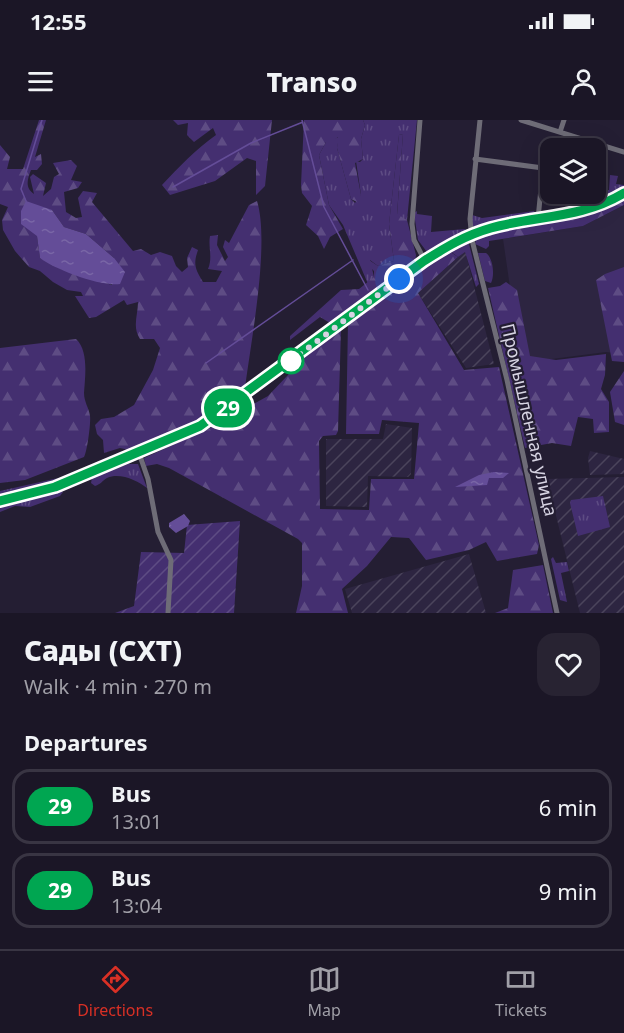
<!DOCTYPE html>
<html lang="en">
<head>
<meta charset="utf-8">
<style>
	body { margin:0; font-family:"Noto Sans",sans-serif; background:#282332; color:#f1f3f6; height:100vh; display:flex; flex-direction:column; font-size:22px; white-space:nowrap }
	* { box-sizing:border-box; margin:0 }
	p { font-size:20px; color:#a09fa7 }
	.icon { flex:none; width:33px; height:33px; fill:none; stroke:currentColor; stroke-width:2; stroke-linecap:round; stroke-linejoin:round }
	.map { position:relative; height:493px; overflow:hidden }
	.panel { display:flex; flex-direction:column; background:#1b1626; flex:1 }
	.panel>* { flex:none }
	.badge { padding:0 12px; border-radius:20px; font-size:21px; line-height:39px }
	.buttons { position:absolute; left:540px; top:18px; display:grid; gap:12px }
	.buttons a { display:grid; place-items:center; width:66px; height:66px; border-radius:12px; background:#1b1626; box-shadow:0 6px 24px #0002,0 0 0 2px #393543; font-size:30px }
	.you { position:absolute; width:30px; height:30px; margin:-15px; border:4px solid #fff; border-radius:50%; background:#1a73e8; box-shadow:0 0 0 9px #1a73e833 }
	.map>.badge { position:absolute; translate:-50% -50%; box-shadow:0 0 0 3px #fff }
	h2 { padding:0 24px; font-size:22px; line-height:54px }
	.round { display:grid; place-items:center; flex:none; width:63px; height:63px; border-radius:18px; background:#282332 }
	.summary { display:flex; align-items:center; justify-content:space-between; height:102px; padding:0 24px }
	h1 { font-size:28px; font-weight:800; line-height:45px }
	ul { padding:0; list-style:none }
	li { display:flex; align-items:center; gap:18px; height:75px; margin:0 12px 9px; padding:0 12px; border:3px solid #393543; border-radius:18px }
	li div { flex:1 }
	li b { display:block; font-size:22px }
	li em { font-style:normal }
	li .badge { min-width:66px; font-weight:700; text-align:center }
	.status { display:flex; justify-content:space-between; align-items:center; height:42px; padding:0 30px; background:#1b1626; direction:ltr }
	.status svg { height:16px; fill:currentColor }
	header { display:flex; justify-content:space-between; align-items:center; height:78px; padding:0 24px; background:#1b1626; font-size:27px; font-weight:800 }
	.tabs { display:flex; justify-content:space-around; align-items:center; height:84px; border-top:2px solid #393543; background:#1b1626; font-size:16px; color:#a09fa7 }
	.tabs a { display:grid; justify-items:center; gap:3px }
	.tabs .current { color:#d93025 }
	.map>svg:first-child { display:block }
	.built { fill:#2d2541 }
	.industrial { fill:url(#industrial-furrows) }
	.grass { fill:url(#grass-tufts) }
	.forest { fill:url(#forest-firs); fill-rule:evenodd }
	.garden { fill:url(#garden-furrows) }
	.water { fill:url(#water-ripples) }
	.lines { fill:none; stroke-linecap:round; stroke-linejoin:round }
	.stream { stroke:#644d98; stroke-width:1.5 }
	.minor { stroke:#6e6c77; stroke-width:5 }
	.major { stroke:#bcb6ce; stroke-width:7 }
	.line-casing { stroke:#fff; stroke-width:14 }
	.line { stroke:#00a651; stroke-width:9 }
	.walk { stroke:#d6d3e2; stroke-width:6; stroke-dasharray:0 10.8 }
	.stop-dot { fill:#fff; stroke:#00a651; stroke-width:3 }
	.labels { text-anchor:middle; stroke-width:4.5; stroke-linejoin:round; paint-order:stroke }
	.street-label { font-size:18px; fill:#d6d3e2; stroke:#241e33 }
</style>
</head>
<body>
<div class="status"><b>12:55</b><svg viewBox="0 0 49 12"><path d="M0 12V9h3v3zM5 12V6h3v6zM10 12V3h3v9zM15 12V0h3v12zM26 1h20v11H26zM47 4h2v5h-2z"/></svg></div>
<header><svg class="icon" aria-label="menu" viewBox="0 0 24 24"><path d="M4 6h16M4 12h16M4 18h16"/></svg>Transo<svg class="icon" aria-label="person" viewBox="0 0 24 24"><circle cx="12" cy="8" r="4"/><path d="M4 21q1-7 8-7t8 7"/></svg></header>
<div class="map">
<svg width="624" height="493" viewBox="0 0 624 493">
	<defs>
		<pattern id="industrial-furrows" width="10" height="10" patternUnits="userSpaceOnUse" patternTransform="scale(1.5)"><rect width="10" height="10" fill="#2d2541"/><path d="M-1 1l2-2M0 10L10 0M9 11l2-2" fill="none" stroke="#4b445c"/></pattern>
		<pattern id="grass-tufts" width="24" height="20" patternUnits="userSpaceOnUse" patternTransform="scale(1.5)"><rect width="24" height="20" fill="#442f70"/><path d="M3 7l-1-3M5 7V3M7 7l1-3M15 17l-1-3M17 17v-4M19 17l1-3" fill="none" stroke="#5e4c84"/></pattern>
		<pattern id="forest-firs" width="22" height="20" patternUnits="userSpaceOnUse" patternTransform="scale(1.5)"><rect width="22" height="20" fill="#442f70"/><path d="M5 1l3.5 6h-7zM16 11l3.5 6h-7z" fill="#5e4c84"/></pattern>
		<pattern id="garden-furrows" width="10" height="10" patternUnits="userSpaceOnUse" patternTransform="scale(1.5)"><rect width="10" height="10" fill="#442f70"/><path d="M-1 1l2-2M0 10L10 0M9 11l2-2" fill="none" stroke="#5e4c84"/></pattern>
		<pattern id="water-ripples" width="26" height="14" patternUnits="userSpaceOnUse" patternTransform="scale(1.5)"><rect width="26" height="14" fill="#644d98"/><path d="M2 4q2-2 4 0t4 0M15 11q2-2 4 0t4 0" fill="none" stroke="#7966a6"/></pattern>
	</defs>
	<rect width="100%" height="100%" fill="#241e33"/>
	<path class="built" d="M 624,85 L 624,234 L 606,232 L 521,243 L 503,119 L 583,106 Z"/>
	<path class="industrial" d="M 465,131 L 494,244 L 466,248 L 418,173 Z
		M 386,304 L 412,308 L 411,354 L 408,357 L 368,356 L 367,387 L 326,386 L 326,319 L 383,319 Z
		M 590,331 L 624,339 L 624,354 L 590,355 L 588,338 Z
		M 624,357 L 624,493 L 580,493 L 547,359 Z
		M 469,434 L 486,493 L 352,493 L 345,469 Z"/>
	<path class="grass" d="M 363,0 L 417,0 L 407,100 L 397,95 L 403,14 L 399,15 L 389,104 L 394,141 L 378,146 L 370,140 L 374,157 L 368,164 L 343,105 L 329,85 L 319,35 L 326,22 L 339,17 L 337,28 L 351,79 L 355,83 L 361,75 L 356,41 L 360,42 L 363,39 L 361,19 L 365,5 Z
		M 610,55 L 618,56 L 616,64 L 624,65 L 624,69 L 610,78 L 591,85 L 590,78 L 597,78 L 597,70 L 609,70 Z
		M 417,91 L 417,94 L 432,96 L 431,112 L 465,109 L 467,112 L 427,132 L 418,120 L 414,93 Z
		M 534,91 L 536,95 L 533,97 L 476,109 L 472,105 L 472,95 L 482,98 Z
		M 463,123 L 469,124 L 479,164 L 476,167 L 465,132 L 458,137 L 450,131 L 442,135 Z
		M 478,133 L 486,133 C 493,138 495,155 491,163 L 485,161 Z
		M 128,344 L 138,344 L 147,368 C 138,361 120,352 107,358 C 102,361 101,364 95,366 L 91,363 L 92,358 Z
		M 58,358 L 42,366 L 0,376 L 0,371 Z
		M 60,370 L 63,372 L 60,376 L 30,387 L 15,386 L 0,392 L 0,386 Z
		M 603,376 L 610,407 L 578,416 L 570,383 L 571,380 Z
		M 553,437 L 556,443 L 567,442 L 569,451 L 561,453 L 567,482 L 560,480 L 551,439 Z"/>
	<path class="forest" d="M 39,0 L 46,0 L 35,37 L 41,34 L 42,44 L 37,50 L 31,50 C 27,60 25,68 34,74 L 30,57 L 33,54 L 46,63 L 43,76 L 51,69 L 54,57 L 59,54 L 53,43 L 71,40 L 77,46 L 71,60 L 82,62 L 78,68 L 64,72 L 66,92 L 76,98 L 82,97 L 78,78 L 83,71 L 97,73 L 92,82 L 133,131 L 141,129 L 151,135 L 160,132 L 172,136 L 176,146 L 182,152 L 188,147 L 187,138 L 192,127 L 198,130 C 193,144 195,149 203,162 L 216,162 L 222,151 L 208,149 C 213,137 208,128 210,116 L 218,115 L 217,125 L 225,141 L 228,137 L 223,127 L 225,120 L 229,123 L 249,85 L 257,81 C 270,123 251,221 245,268 L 223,283 L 217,281 L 211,293 L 195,302 L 129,330 L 120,328 L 104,333 L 103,320 L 97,314 L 95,305 L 101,299 L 114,297 L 134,285 L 153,250 L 160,228 L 154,219 L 140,219 C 132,207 138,195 138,182 L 127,185 L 124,180 L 96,197 L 89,198 L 75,176 L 83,176 L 81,172 L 67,170 L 53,162 L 40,151 L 29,147 L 15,131 L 3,110 L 2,100 L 8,87 L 0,84 L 0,25 L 10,37 L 7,49 L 23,49 ZM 52,90 L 64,107 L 86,114 L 114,138 L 112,165 L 61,149 L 40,138 L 37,116 Z
		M 173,0 L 272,0 L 265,66 L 256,75 L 256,41 L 247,38 L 215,61 L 170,75 L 162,65 C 179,47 196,29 216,15 L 213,8 L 194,22 L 187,15 L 188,3 L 178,5 Z
		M 304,0 L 363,0 L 365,5 L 361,19 L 363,39 L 355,43 L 361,75 L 359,83 L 351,79 L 337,28 L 338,17 L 329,24 L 326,22 L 319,35 L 329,85 L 343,109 L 330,117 L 324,129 L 318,116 L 306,105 L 312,86 L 302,73 L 301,65 Z
		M 403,14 L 397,94 L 407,100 L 416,135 L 415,142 L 330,203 L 320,197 L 290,220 L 290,216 L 341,170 L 359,169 L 374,157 L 374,151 L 368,145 L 369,140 L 378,146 L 394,141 L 389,104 L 399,15 Z
		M 624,77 L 624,85 L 583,106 L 489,121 L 489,126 L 486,129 L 475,124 L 477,116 C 525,96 578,105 624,77 Z
		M 449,131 L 458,137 L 418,173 L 464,250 L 499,247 L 539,425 L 537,434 L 497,441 L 486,422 L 469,430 L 426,440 L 409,418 L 391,417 L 367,446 L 342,469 L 348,493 L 296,493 L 302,466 L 302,423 L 298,419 L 169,348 L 157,344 L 146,346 L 144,338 L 210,308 L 268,276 L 307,235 L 341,210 L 338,311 L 336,315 L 323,316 L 319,321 L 320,389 L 369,390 L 371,359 L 414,359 L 419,303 L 382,300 L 379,314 L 346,314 L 348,203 L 419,150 Z
		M 624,147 L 624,242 L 612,241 L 596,160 L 605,154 Z
		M 506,162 L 517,170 L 530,236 L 556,240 L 606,234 L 605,255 L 601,269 L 609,282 L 609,312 L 594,313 L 593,299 L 578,297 L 571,326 L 552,323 L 525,328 L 488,168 L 500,166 Z
		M 76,219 C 89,231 85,257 84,273 C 84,282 89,288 90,296 C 91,303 87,332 84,337 L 25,360 L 0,363 L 0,228 Z
		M 624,251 L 624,305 L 615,302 L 610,272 Z
		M 543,445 L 553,493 L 495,493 L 508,488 L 513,450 Z"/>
	<path class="garden" d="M 240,401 L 234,493 L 115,493 L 134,486 L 141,432 L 184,433 L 187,405 Z"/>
	<path class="water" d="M 26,81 L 52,90 L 64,107 L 86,114 L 114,138 L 125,152 L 120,164 C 101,167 54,149 40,138 L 37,116 L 21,104 L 21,91 Z
		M 494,352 L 509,353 L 503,358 L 489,358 L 487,365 L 455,367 L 479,355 Z
		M 184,394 L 190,401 L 188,406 L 176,413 L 169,407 L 169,403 Z"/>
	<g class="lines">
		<path class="stream" d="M 302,0 L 324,87 L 368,170
			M 173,67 L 251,23 L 303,2
			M 26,81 L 21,69 L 42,0
			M 206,243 L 353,140"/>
		<path class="minor" d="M 420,0 L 412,104 L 414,120 L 425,141
			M 480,0 L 470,99 L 472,120 L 507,260 L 557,493
			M 521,0 L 624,32
			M 560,12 L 564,0
			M 475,39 L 543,48 L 538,99
			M 139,333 L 148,359 L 158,412 L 171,440 L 168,493"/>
		<path class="major" d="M 0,381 L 55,367 L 200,306 L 425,141 C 446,127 466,114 491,108 C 537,95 581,99 624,73"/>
	</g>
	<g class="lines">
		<defs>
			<path id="line" d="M 0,381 L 55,367 L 200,306 L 424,141 C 446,127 466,115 491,108 C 537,95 581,99 624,73"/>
		</defs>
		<use href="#line" class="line-casing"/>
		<use href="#line" class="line"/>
		<path class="walk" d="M 291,241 L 287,244 L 399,159"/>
	</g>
	<circle class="stop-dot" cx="291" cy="241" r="12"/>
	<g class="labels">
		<g class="street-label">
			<text transform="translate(529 300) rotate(77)" y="6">Промышленная улица</text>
		</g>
	</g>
</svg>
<div class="buttons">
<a><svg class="icon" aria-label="layers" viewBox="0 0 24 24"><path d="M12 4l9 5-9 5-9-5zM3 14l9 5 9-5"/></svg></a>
</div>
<div class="you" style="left:399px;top:159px"></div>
<b class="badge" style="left:228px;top:288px;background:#00a651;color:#fff">29</b>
</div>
<section class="panel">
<div class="summary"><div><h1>Сады (СХТ)</h1><p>Walk · 4 min · 270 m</p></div><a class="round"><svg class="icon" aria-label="heart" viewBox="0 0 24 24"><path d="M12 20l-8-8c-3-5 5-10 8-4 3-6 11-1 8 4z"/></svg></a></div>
<h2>Departures</h2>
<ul>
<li><span class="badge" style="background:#00a651;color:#fff">29</span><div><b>Bus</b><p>13:01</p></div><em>6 min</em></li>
<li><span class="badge" style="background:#00a651;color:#fff">29</span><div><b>Bus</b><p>13:04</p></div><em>9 min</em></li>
</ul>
</section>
<nav class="tabs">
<a class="current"><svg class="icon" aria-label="directions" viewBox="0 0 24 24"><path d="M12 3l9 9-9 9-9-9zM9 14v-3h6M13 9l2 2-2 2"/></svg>Directions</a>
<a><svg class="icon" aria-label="map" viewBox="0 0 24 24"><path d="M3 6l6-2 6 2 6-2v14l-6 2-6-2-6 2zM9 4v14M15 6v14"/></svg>Map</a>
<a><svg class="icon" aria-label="tickets" viewBox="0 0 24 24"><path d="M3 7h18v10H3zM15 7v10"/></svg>Tickets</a>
</nav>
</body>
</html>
